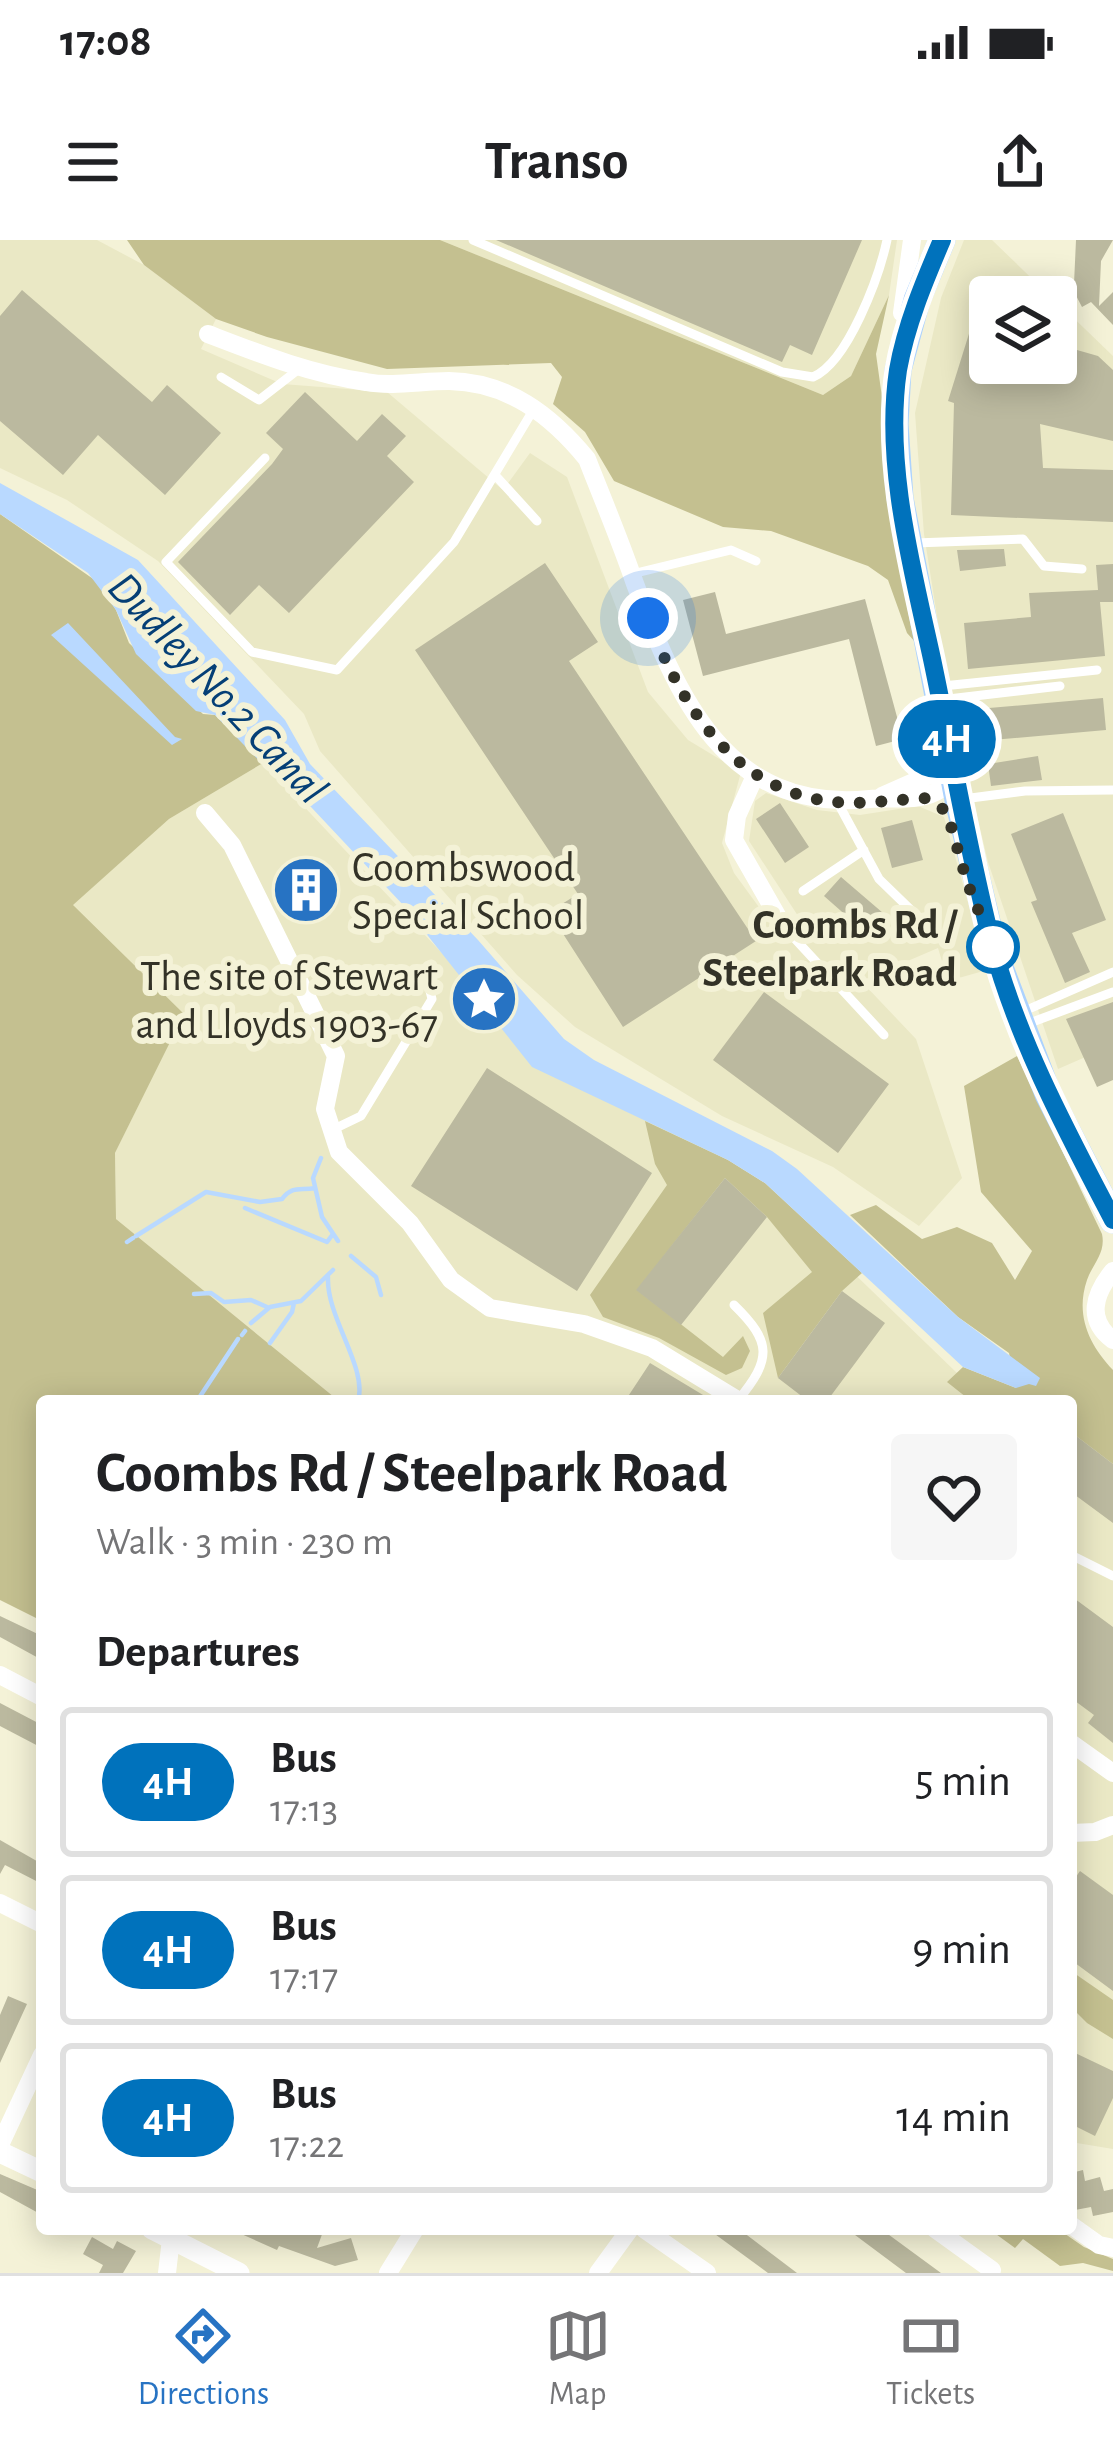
<!DOCTYPE html>
<html lang="en">
<head>
<meta charset="utf-8">
<style>
	body { margin:0; font-family:"Alegreya Sans",sans-serif; background:#f6f6f6; color:#202124; height:100vh; display:flex; flex-direction:column; font-size:45px; white-space:nowrap }
	* { box-sizing:border-box; margin:0 }
	p { font-size:39px; color:#757577 }
	.icon { flex:none; width:66px; height:66px; fill:none; stroke:currentColor; stroke-width:2; stroke-linecap:round; stroke-linejoin:round }
	.map { position:relative; flex:1; overflow:hidden }
	.panel { position:absolute; left:36px; top:1155px; width:1041px; height:840px; display:flex; flex-direction:column; background:#fff; border-radius:12px; box-shadow:0 6px 30px #0003 }
	.panel>* { flex:none }
	.badge { padding:0 24px; border-radius:39px; font-size:42px; line-height:78px }
	.tools { position:absolute; left:969px; top:36px; display:grid; gap:24px }
	.tools a { display:grid; place-items:center; width:108px; height:108px; border-radius:12px; background:#fff; box-shadow:0 6px 30px #0003; font-size:60px }
	.you { position:absolute; width:60px; height:60px; margin:-30px; border:9px solid #fff; border-radius:50%; background:#1a73e8; box-shadow:0 0 0 18px #1a73e833 }
	.map>.badge { position:absolute; translate:-50% -50%; box-shadow:0 0 0 6px #fff }
	h2 { padding:0 60px; font-size:45px; line-height:108px }
	.round { display:grid; place-items:center; flex:none; width:126px; height:126px; border-radius:12px; background:#f6f6f6 }
	.headline { display:flex; align-items:center; justify-content:space-between; height:204px; padding:0 60px }
	h1 { font-size:57px; font-weight:600; line-height:90px }
	ul { padding:0; list-style:none }
	li { display:flex; align-items:center; gap:36px; height:150px; margin:0 24px 18px; padding:0 36px; border:6px solid #e0e0e0; border-radius:12px }
	li div { flex:1 }
	li b { display:block; font-size:45px }
	li em { font-style:normal }
	li .badge { min-width:132px; font-weight:700; text-align:center }
	.status { display:flex; justify-content:space-between; align-items:center; height:84px; padding:0 60px; background:#fff; direction:ltr }
	.status svg { height:33px; fill:currentColor }
	header { display:flex; justify-content:space-between; align-items:center; height:156px; padding:0 60px; background:#fff; font-size:54px; font-weight:600 }
	.menu { display:flex; justify-content:space-around; align-items:center; height:168px; border-top:3px solid #e0e0e0; background:#fff; font-size:33px; color:#757577 }
	.menu a { display:grid; justify-items:center; gap:6px }
	.menu .on { color:#2773c3 }
	.map>svg:first-child { display:block }
	.built { fill:#eae8c5 }
	.green { fill:#c4c090 }
	.water { fill:#b9d9ff }
	.lines { fill:none; stroke-linecap:round; stroke-linejoin:round }
	.stream { stroke:#b9d9ff; stroke-width:4.5 }
	.building { fill:#bbb99f }
	.service { stroke:#fff; stroke-width:9 }
	.minor { stroke:#fff; stroke-width:18 }
	.tertiary { stroke:#fff; stroke-width:21 }
	.primary { stroke:#acd2fe; stroke-width:27 }
	.line-casing { stroke:#fff; stroke-width:27 }
	.line { stroke:#0072bc; stroke-width:18 }
	.walk { stroke:#333227; stroke-width:12; stroke-dasharray:0 21.6 }
	.stop-dot { fill:#fff; stroke:#0072bc; stroke-width:6 }
	.labels { text-anchor:middle; stroke-width:12; stroke-linejoin:round; paint-order:stroke }
	.poi-label { font-size:42px; fill:#333227; stroke:#f4f2d7; text-anchor:start }
	.stop-label { font-size:42px; font-weight:bold; fill:#333227; stroke:#f4f2d7; text-anchor:end }
	.water-label { font-size:45px; font-style:italic; fill:#053f76; stroke:#f4f2d7 }
</style>
</head>
<body>
<div class="status"><b>17:08</b><svg viewBox="0 0 49 12"><path d="M0 12V9h3v3zM5 12V6h3v6zM10 12V3h3v9zM15 12V0h3v12zM26 1h20v11H26zM47 4h2v5h-2z"/></svg></div>
<header><svg class="icon" aria-label="menu" viewBox="0 0 24 24"><path d="M4 6h16M4 12h16M4 18h16"/></svg>Transo<svg class="icon" aria-label="share" viewBox="0 0 24 24"><path d="M12 15V3M7 8l5-5 5 5M5 13v7h14v-7"/></svg></header>
<div class="map">
<svg width="1113" height="2033" viewBox="0 0 1113 2033">
	<rect width="100%" height="100%" fill="#f4f2d7"/>
	<path class="built" d="M 0,0 L 97,0 L 144,25 L 216,79 L 201,109 L 282,144 L 387,152 L 503,250 L 530,213 L 567,237 L 648,452 L 688,500 L 741,532 L 722,603 L 734,633 L 780,696 L 802,682 L 749,601 L 755,561 L 766,553 L 817,570 L 860,575 L 918,566 L 944,577 L 987,730 L 948,741 L 938,708 L 861,741 L 916,799 L 962,938 L 919,986 L 833,927 L 722,876 L 575,787 L 517,735 L 320,511 L 304,474 L 158,321 L 67,260 L 0,228 Z
		M 440,0 L 897,0 L 889,55 L 851,136 L 823,155 Z
		M 964,0 L 992,0 L 1051,57 L 990,57 L 990,123 L 1056,123 L 1056,61 L 1113,116 L 1113,805 L 1058,829 L 988,622 L 952,471 L 924,294 L 915,173 L 941,58 Z
		M 263,523 L 520,796 L 753,936 L 986,1161 L 339,1161 L 116,979 L 115,913 L 183,774 L 68,669 L 169,579 Z
		M 1032,1153 L 1113,1165 L 1113,1909 L 1071,1902 L 1071,1161 L 1027,1161 Z"/>
	<path class="green" d="M 127,0 L 440,0 L 823,155 L 851,136 L 889,55 L 876,114 L 916,403 L 907,393 L 888,340 L 868,326 L 771,291 L 723,287 L 614,241 L 585,192 L 553,164 L 562,137 L 551,123 L 387,129 L 267,97 L 216,79 L 144,25 Z
		M 0,274 L 99,343 L 116,370 L 129,403 L 203,474 L 215,475 L 263,523 L 169,579 L 73,665 L 184,774 L 115,913 L 116,979 L 339,1161 L 42,1161 L 42,1381 L 0,1360 Z
		M 1017,816 L 1102,994 C 1106,1013 1093,1023 1087,1040 C 1075,1075 1089,1105 1113,1130 L 1113,1224 L 1071,1192 L 1071,1161 L 971,1161 L 947,1142 L 963,1127 L 1016,1148 L 1009,1113 L 958,1077 L 850,975 L 876,965 L 922,999 L 957,987 L 992,1003 L 1015,1040 L 1032,1011 L 981,952 L 964,846 Z
		M 645,881 L 728,920 L 765,943 L 862,1033 L 842,1051 L 778,1138 L 763,1073 L 812,1032 L 767,977 L 725,938 L 637,1050 L 723,1117 L 743,1096 L 750,1111 L 742,1128 L 726,1135 L 659,1098 L 603,1077 L 590,1055 L 667,945 L 655,924 Z
		M 1071,1731 L 1113,1760 L 1113,1799 L 1087,1783 L 1071,1767 Z
		M 989,1989 L 1058,1989 L 1084,2007 L 1113,2019 L 1113,2031 L 1083,2023 L 1060,2026 L 1023,1999 L 1015,2008 Z"/>
	<path class="water" d="M 0,243 L 138,320 L 285,480 L 310,524 L 478,700 L 564,799 L 594,820 L 772,911 L 797,929 L 958,1077 L 1040,1138 L 1036,1146 L 1029,1144 L 1016,1148 L 963,1127 L 765,943 L 728,920 L 532,827 L 405,667 L 311,567 L 304,567 L 215,475 L 196,471 L 136,414 L 116,370 L 88,333 L 0,274 Z
		M 68,383 L 175,497 L 182,499 L 172,505 L 51,395 Z"/>
	<g class="lines">
		<path class="stream" d="M 321,918 L 313,938 L 322,977 L 338,1001
			M 245,968 L 327,1002 L 333,994
			M 136,996 L 206,952 L 260,962 L 282,959 C 293,945 300,951 315,948
			M 127,1002 L 133,998
			M 351,1016 L 376,1037 L 381,1055
			M 328,1037 C 326,1077 368,1128 358,1161
			M 194,1054 L 211,1053 L 224,1062 L 251,1060 L 267,1067
			M 251,1083 L 270,1067 L 301,1061 L 333,1030
			M 242,1095 L 245,1091
			M 270,1103 L 292,1072 L 294,1063
			M 197,1161 L 238,1099"/>
	</g>
	<path class="building" d="M 496,0 L 862,0 L 812,115 L 790,105 L 782,122 Z
		M 1076,0 L 1113,0 L 1101,21 L 1099,66 L 1113,52 L 1113,85 L 1091,62 L 1082,67 L 1071,46 L 1074,44 Z
		M 987,36 L 1003,40 L 999,57 L 990,57 L 990,123 L 1056,123 L 1056,104 L 1098,116 L 1113,130 L 1113,201 L 1040,184 L 1043,228 L 1113,230 L 1113,282 L 951,275 L 954,163 L 948,161 Z
		M 22,50 L 152,162 L 167,145 L 221,193 L 165,255 L 98,195 L 63,235 L 0,181 L 0,76 Z
		M 305,152 L 357,201 L 382,174 L 406,196 L 387,216 L 414,242 L 289,373 L 259,345 L 230,375 L 178,322 L 272,224 L 283,209 L 266,193 Z
		M 1004,309 L 1006,326 L 960,331 L 957,310 Z
		M 545,323 L 598,402 L 569,421 L 756,701 L 623,787 L 549,672 L 578,654 L 415,410 Z
		M 1113,324 L 1113,362 L 1100,362 L 1105,416 L 968,429 L 964,383 L 1031,377 L 1029,353 L 1098,350 L 1096,325 Z
		M 715,352 L 726,394 L 865,359 L 903,499 L 876,506 L 849,399 L 703,436 L 683,360 Z
		M 1103,458 L 1106,490 L 992,500 L 989,468 Z
		M 1038,516 L 1042,540 L 991,546 L 988,524 Z
		M 780,563 L 809,607 L 785,623 L 756,579 Z
		M 1063,573 L 1106,680 L 1072,693 L 1090,732 L 1065,743 L 1031,662 L 1037,660 L 1011,594 Z
		M 912,580 L 923,620 L 892,628 L 881,588 Z
		M 313,618 L 335,665 L 299,681 L 276,634 Z
		M 841,637 L 883,673 L 866,693 L 824,656 Z
		M 764,752 L 889,844 L 838,913 L 713,820 Z
		M 1113,762 L 1113,840 L 1097,847 L 1066,779 Z
		M 487,828 L 652,933 L 577,1051 L 411,946 Z
		M 725,938 L 767,977 L 681,1085 L 636,1050 Z
		M 842,1051 L 885,1083 L 827,1161 L 808,1161 L 778,1138 Z
		M 650,1123 L 713,1161 L 625,1161 Z
		M 1071,1192 L 1113,1224 L 1113,1283 L 1071,1252 Z
		M 1071,1356 L 1113,1387 L 1113,1503 L 1088,1483 L 1094,1475 L 1071,1458 Z
		M 0,1376 L 42,1396 L 42,1420 L 0,1397 Z
		M 0,1463 L 42,1485 L 42,1508 L 0,1486 Z
		M 0,1600 L 42,1624 L 42,1644 L 5,1625 L 0,1634 Z
		M 1080,1631 L 1113,1655 L 1113,1751 L 1071,1720 L 1071,1644 Z
		M 8,1756 L 27,1764 L 0,1823 L 0,1775 Z
		M 1071,1811 L 1113,1831 L 1113,1858 L 1095,1896 L 1071,1884 Z
		M 1083,1930 L 1085,1941 L 1100,1937 L 1104,1951 L 1113,1949 L 1113,1972 L 1093,1976 L 1091,1967 L 1075,1970 L 1071,1933 Z
		M 0,1934 L 42,1952 L 42,1975 L 0,1952 Z
		M 230,1989 L 279,1989 L 291,1994 L 293,1989 L 324,1989 L 317,2008 L 351,1998 L 358,2020 L 335,2026 L 279,2006 L 277,2010 Z
		M 708,1989 L 739,1989 L 797,2033 L 768,2033 Z
		M 847,1989 L 881,1989 L 941,2033 L 906,2033 Z
		M 92,1997 L 113,2009 L 117,2001 L 136,2011 L 123,2033 L 99,2033 L 103,2025 L 83,2014 Z"/>
	<g class="lines">
		<path class="service" d="M 473,0 L 782,132 L 813,137 C 848,122 879,37 887,0
			M 221,137 L 259,160 L 299,129
			M 265,218 L 166,322 L 252,412 L 337,430 L 454,302 L 535,167
			M 495,235 L 537,281
			M 915,303 L 1023,299 L 1044,326 L 1082,329
			M 632,334 L 731,310 L 756,321
			M 943,446 L 1097,430
			M 940,460 L 1060,446
			M 963,559 L 1025,551 L 1113,550
			M 838,563 L 879,639 L 946,704
			M 803,651 L 864,610
			M 783,686 L 884,795
			M 1022,772 L 1113,732
			M 1027,784 L 1113,752
			M 334,889 L 361,876 L 432,759 L 430,751
			M 734,1065 C 772,1102 772,1119 738,1160
			M 1071,1315 L 1113,1336"/>
		<path class="minor" d="M 902,73 L 912,0
			M 208,94 C 260,114 310,134 366,142 C 393,147 421,141 449,141 C 508,142 551,175 587,219 C 603,260 620,300 634,341 C 676,454 725,574 870,559 C 894,557 920,563 941,549
			M 755,536 L 737,576 L 734,600 L 783,686
			M 882,556 L 952,525
			M 205,573 L 232,605 L 336,816 L 325,869 L 339,912 L 410,983 L 451,1040 L 490,1068 L 584,1084 L 652,1108 L 739,1161
			M 1113,1031 C 1094,1054 1086,1080 1113,1100
			M 0,1435 L 42,1457
			M 1071,1503 L 1113,1533
			M 1071,1593 L 1095,1592 L 1113,1585
			M 0,1663 L 42,1684
			M 0,1905 L 42,1815
			M 1071,1985 L 1099,2005 L 1113,2008
			M 644,1989 L 707,2033
			M 935,1989 L 992,2030
			M 167,2033 L 171,1999
			M 388,2033 L 415,1989
			M 598,2033 L 630,1989"/>
		<path class="tertiary" d="M 0,1912 L 42,1932
			M 152,1989 L 239,2033"/>
		<path class="primary" d="M 942,0 L 917,60 L 898,130 L 895,184 L 900,258 L 958,560 L 993,707
			M 987,693 L 1048,854 L 1113,980"/>
	</g>
	<g class="lines">
		<defs>
			<path id="line" d="M 942,0 C 924,42 906,85 898,130 C 884,224 912,327 932,419 C 952,514 968,610 992,704 C 1018,801 1067,892 1113,980"/>
		</defs>
		<use href="#line" class="line-casing"/>
		<use href="#line" class="line"/>
		<path class="walk" d="M 648,378 C 680,464 734,553 836,562 C 863,565 900,559 928,558 L 947,572 L 967,642 L 993,707"/>
	</g>
	<defs>
		<symbol id="building-disc" viewBox="-11 -11 22 22"><circle r="9.5" fill="#2773c3" stroke="#f4f2d7"/><path d="M-4-6H4V6H1V3H-1V6H-4ZM-2.5-4.3h1.7v1.8h-1.7ZM.8-4.3h1.7v1.8H.8ZM-2.5-1h1.7V.8h-1.7ZM.8-1h1.7V.8H.8Z" fill="#fff"/></symbol>
		<symbol id="sight-disc" viewBox="-11 -11 22 22"><circle r="9.5" fill="#2773c3" stroke="#f4f2d7"/><path d="M0-6L1.8-2.2L6-1.7L2.9 1.2L3.7 5.4L0 3.3L-3.7 5.4L-2.9 1.2L-6-1.7L-1.8-2.2Z" fill="#fff"/></symbol>
	</defs>
	<g fill-rule="evenodd">
		<use href="#building-disc" x="268" y="612" width="76" height="76"/>
		<use href="#sight-disc" x="446" y="721" width="76" height="76"/>
	</g>
	<circle class="stop-dot" cx="993" cy="707" r="24"/>
	<g class="labels">
		<g class="poi-label">
			<text x="352" y="641">Coombswood<tspan x="352" dy="48">Special School</tspan></text>
			<text x="438" y="750" text-anchor="end">The site of Stewart<tspan x="438" dy="48">and Lloyds 1903-67</tspan></text>
		</g>
		<g class="stop-label">
			<text x="957" y="698">Coombs Rd /<tspan x="957" dy="48">Steelpark Road</tspan></text>
		</g>
		<g class="water-label">
			<text transform="translate(219 447) rotate(47)" y="16">Dudley No.2 Canal</text>
		</g>
	</g>
</svg>
<div class="tools">
<a><svg class="icon" aria-label="layers" viewBox="0 0 24 24"><path d="M12 4l9 5-9 5-9-5zM3 14l9 5 9-5"/></svg></a>
</div>
<div class="you" style="left:648px;top:378px"></div>
<b class="badge" style="left:947px;top:499px;background:#0072bc;color:#fff">4H</b>
<section class="panel">
<div class="headline"><div><h1>Coombs Rd / Steelpark Road</h1><p>Walk · 3 min · 230 m</p></div><a class="round"><svg class="icon" aria-label="heart" viewBox="0 0 24 24"><path d="M12 20l-8-8c-3-5 5-10 8-4 3-6 11-1 8 4z"/></svg></a></div>
<h2>Departures</h2>
<ul>
<li><span class="badge" style="background:#0072bc;color:#fff">4H</span><div><b>Bus</b><p>17:13</p></div><em>5 min</em></li>
<li><span class="badge" style="background:#0072bc;color:#fff">4H</span><div><b>Bus</b><p>17:17</p></div><em>9 min</em></li>
<li><span class="badge" style="background:#0072bc;color:#fff">4H</span><div><b>Bus</b><p>17:22</p></div><em>14 min</em></li>
</ul>
</section>
</div>
<nav class="menu">
<a class="on"><svg class="icon" aria-label="directions" viewBox="0 0 24 24"><path d="M12 3l9 9-9 9-9-9zM9 14v-3h6M13 9l2 2-2 2"/></svg>Directions</a>
<a><svg class="icon" aria-label="map" viewBox="0 0 24 24"><path d="M3 6l6-2 6 2 6-2v14l-6 2-6-2-6 2zM9 4v14M15 6v14"/></svg>Map</a>
<a><svg class="icon" aria-label="tickets" viewBox="0 0 24 24"><path d="M3 7h18v10H3zM15 7v10"/></svg>Tickets</a>
</nav>
</body>
</html>
